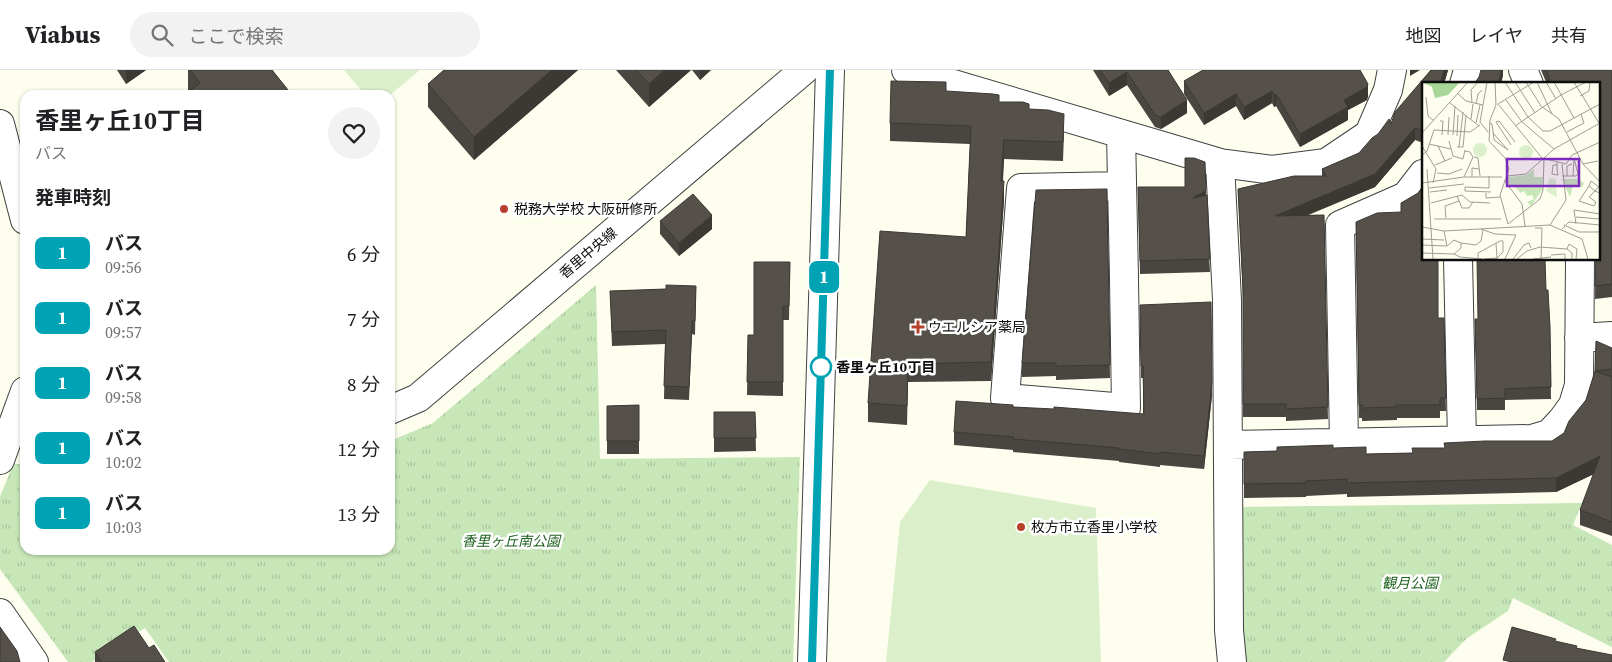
<!DOCTYPE html>
<html lang="ja">
<head>
<meta charset="utf-8">
<style>
	body { margin:0; font-family:"Source Serif 4","Noto Sans JP",serif; background:#f2f2f2; color:#202124; height:100vh; display:flex; flex-direction:column; font-size:19px; white-space:nowrap }
	* { box-sizing:border-box; margin:0 }
	p { font-size:16px; color:#757577 }
	.icon { flex:none; width:28px; height:28px; fill:none; stroke:currentColor; stroke-width:2; stroke-linecap:round; stroke-linejoin:round }
	.map { position:relative; flex:1; overflow:hidden }
	.side { position:absolute; left:20px; top:20px; width:375px; height:465px; display:flex; flex-direction:column; background:#fff; border-radius:15px; box-shadow:0 1px 4px #0004 }
	.side>* { flex:none }
	.badge { padding:0 10px; border-radius:8px; font-size:18px; line-height:32px }
	.map>.badge { position:absolute; translate:-50% -50%; box-shadow:0 0 0 2px #fff }
	h2 { padding:0 15px; font-size:19px; line-height:45px }
	.round { display:grid; place-items:center; flex:none; width:52px; height:52px; border-radius:26px; background:#f2f2f2 }
	.headline { display:flex; align-items:center; justify-content:space-between; height:85px; padding:0 15px }
	h1 { font-size:24px; font-weight:700; line-height:38px }
	ul { padding:0; list-style:none }
	li { display:flex; align-items:center; gap:15px; height:65px; padding:0 15px }
	li div { flex:1 }
	li b { display:block; font-size:19px }
	li em { font-style:normal }
	li .badge { min-width:55px; font-weight:700; text-align:center }
	header { display:flex; align-items:center; gap:30px; box-sizing:border-box; height:70px; padding:0 25px; background:#fff; border-bottom:1px solid #e0e0e0 }
	header strong { font-size:24px }
	nav { display:flex; gap:28px; margin-inline-start:auto; font-size:18px }
	.search { width:350px; height:45px; background:#f2f2f2; display:flex; align-items:center; gap:12px; box-sizing:border-box; padding:0 18px; border-radius:28px; color:#757577; font-size:19px }
	.map>svg:first-child { display:block }
	.park { fill:url(#park-tufts) }
	.pitch { fill:#dbefca }
	.lines { fill:none; stroke-linecap:round; stroke-linejoin:round }
	.minor-casing { stroke:#404040; stroke-width:30 }
	.minor { stroke:#fff; stroke-width:28 }
	.wall { fill:#494540 }
	.shaded-wall { fill:#3c3834 }
	.building { fill:#55504a; stroke:#3c3834 }
	.line-casing { stroke:#fff; stroke-width:11 }
	.line { stroke:#00a3b4; stroke-width:8 }
	.poi-dot { fill:#b7402b; stroke:#fff; stroke-width:2 }
	.stop-dot { fill:#fff; stroke:#00a3b4; stroke-width:2.5 }
	.labels { text-anchor:middle; stroke-width:5; stroke-linejoin:round; paint-order:stroke }
	.poi-label { font-size:14px; fill:#0d0d0d; stroke:#fff; text-anchor:start }
	.street-label { font-size:14px; fill:#0d0d0d; stroke:#fff }
	.stop-label { font-size:14px; font-weight:bold; fill:#0d0d0d; stroke:#fff; text-anchor:start }
	.park-label { font-size:14px; font-style:italic; fill:#206220; stroke:#fff }
	.inset-road { fill:none; stroke:#9e9e94; stroke-width:1 }
	.view { fill:#7b2cbf; fill-opacity:0.15; stroke:#7b2cbf; stroke-width:2.5 }
	.inset-edge { fill:none; stroke:#0d0d0d; stroke-width:2.5 }
</style>
</head>
<body>
<header>
<strong>Viabus</strong>
<div class="search"><svg class="icon" aria-label="search" viewBox="0 0 24 24"><circle cx="10" cy="10" r="6"/><path d="M15 15l6 6"/></svg>ここで検索</div>
<nav><a>地図</a><a>レイヤ</a><a>共有</a></nav>
</header>
<div class="map">
<svg width="1612" height="592" viewBox="0 0 1612 592">
	<defs>
		<pattern id="park-tufts" width="24" height="20" patternUnits="userSpaceOnUse" patternTransform="scale(1.25)"><rect width="24" height="20" fill="#c8e7b9"/><path d="M3 7l-1-3M5 7V3M7 7l1-3M15 17l-1-3M17 17v-4M19 17l1-3" fill="none" stroke="#abc59e"/></pattern>
	</defs>
	<rect width="100%" height="100%" fill="#fefeee"/>
	<path class="park" d="M 596,215 L 600,389 L 800,387 L 793,592 L 169,592 L 145,558 L 92,592 L 68,592 L 0,499 L 0,427 L 13,394 L 25,394 L 25,480 L 390,480 L 390,371 L 433,353 Z
		M 1582,433 L 1573,455 L 1612,475 L 1612,577 L 1513,528 L 1508,541 L 1466,569 L 1444,592 L 1240,592 L 1236,437 Z"/>
	<path class="pitch" d="M 344,0 L 420,0 L 390,25 L 365,25 Z
		M 930,410 L 1096,438 L 1101,592 L 886,592 L 900,452 Z"/>
	<g class="lines">
		<defs>
			<path id="minor" d="M 906,0 L 1220,93 L 1272,100 L 1326,93 L 1369,64 L 1388,20 L 1392,0
				M 1523,0 L 1529,14
				M 1464,14 L 1468,0
				M 0,54 L 25,150
				M 1121,64 C 1123,155 1125,247 1126,338 L 1005,328 L 1021,118 L 1122,116
				M 1220,93 L 1227,230 L 1229,560 L 1232,592
				M 1458,189 L 1462,371
				M 1579,268 L 1612,266
				M 390,340 L 418,328 L 804,0
				M 1344,373 L 1340,155 L 1406,126 L 1423,104
				M 1228,375 L 1532,369 L 1549,364 L 1562,350 L 1573,335 L 1579,315 L 1580,189
				M 0,390 L 25,321
				M 0,543 L 34,592
				M 812,592 L 830,0"/>
		</defs>
		<use href="#minor" class="minor-casing"/>
		<use href="#minor" class="minor"/>
	</g>
	<path class="wall" d="M 117,0 L 146,0 L 126,14 Z
		M 188,0 L 272,0 L 292,25 L 188,25 L 189,22 L 188,20 Z
		M 444,0 L 578,0 L 474,90 L 428,37 L 428,14 Z
		M 616,0 L 691,0 L 649,37 Z
		M 692,0 L 711,0 L 700,10 Z
		M 1093,0 L 1168,0 L 1187,43 L 1161,59 L 1155,57 L 1127,15 L 1109,26 Z
		M 1431,0 L 1448,0 L 1444,14 L 1423,14 L 1423,73 L 1415,70 L 1375,117 L 1307,145 L 1324,145 L 1328,349 L 1286,351 L 1286,347 L 1243,347 L 1243,229 L 1238,119 L 1322,106 L 1322,99 L 1359,83 L 1391,54 Z
		M 1541,0 L 1612,0 L 1612,227 L 1595,229 L 1598,14 L 1543,14 L 1543,13 L 1546,12 Z
		M 1184,11 L 1368,26 L 1367,30 L 1348,40 L 1348,50 L 1300,77 L 1276,36 L 1274,37 L 1272,33 L 1244,50 L 1236,36 L 1204,55 L 1184,24 Z
		M 946,21 L 999,32 L 1029,39 L 1064,63 L 1063,91 L 1004,89 L 1003,111 L 1004,130 L 991,311 L 908,312 L 907,355 L 868,352 L 868,333 L 966,167 L 970,74 L 890,71 L 890,53 Z
		M 1138,117 L 1206,125 L 1210,202 L 1140,204 Z
		M 1107,119 L 1110,308 L 1056,310 L 1056,306 L 1022,307 L 1022,293 Z
		M 660,151 L 712,159 L 679,186 L 660,164 Z
		M 1356,152 L 1438,248 L 1444,248 L 1446,341 L 1440,341 L 1440,348 L 1397,348 L 1397,350 L 1362,351 L 1362,348 L 1359,348 Z
		M 790,192 L 789,250 L 783,250 L 783,326 L 747,325 L 748,265 L 754,265 Z
		M 696,216 L 695,265 L 692,264 L 689,330 L 664,329 L 665,274 L 612,276 L 610,221 L 666,219 Z
		M 1546,220 L 1550,257 L 1551,329 L 1505,330 L 1505,340 L 1477,340 L 1475,249 L 1478,249 Z
		M 1140,235 L 1212,325 L 1204,399 L 1160,395 L 1160,397 L 1119,392 L 1119,391 L 1013,382 L 1013,380 L 954,375 L 954,362 L 1013,337 L 1143,344 L 1143,308 L 1141,308 Z
		M 1612,278 L 1612,466 L 1580,455 L 1580,440 L 1594,404 L 1556,422 L 1347,427 L 1347,424 L 1306,426 L 1306,427 L 1244,428 L 1244,382 L 1277,381 L 1333,378 L 1366,384 L 1412,383 L 1444,378 L 1552,371 L 1564,363 L 1586,330 L 1595,301 Z
		M 639,335 L 639,384 L 607,384 L 607,336 Z
		M 714,342 L 755,342 L 756,381 L 714,382 Z
		M 149,578 L 165,592 L 95,592 L 95,582 Z"/>
	<path class="shaded-wall" d="M 126,0 L 146,0 L 126,14 Z
		M 552,0 L 578,0 L 474,90 L 474,67 Z
		M 665,0 L 691,0 L 649,37 L 649,14 Z
		M 700,0 L 711,0 L 700,10 Z
		M 1410,0 L 1420,0 L 1410,6 Z
		M 1444,0 L 1448,0 L 1444,14 L 1440,14 Z
		M 1501,0 L 1503,0 L 1503,6 L 1501,14 L 1498,14 Z
		M 1127,2 L 1127,15 L 1109,26 L 1109,13 Z
		M 1368,14 L 1368,26 L 1367,30 L 1348,40 L 1348,50 L 1300,77 L 1300,64 L 1344,30 Z
		M 1272,21 L 1272,33 L 1244,50 L 1244,37 Z
		M 1236,24 L 1236,36 L 1204,55 L 1204,43 Z
		M 1276,24 L 1276,36 L 1274,37 L 1274,25 Z
		M 1187,30 L 1187,43 L 1161,59 L 1161,47 Z
		M 1415,58 L 1415,70 L 1375,117 L 1275,159 L 1275,146 Z
		M 1004,70 L 1004,89 L 1001,130 L 1001,111 Z
		M 1004,111 L 1004,130 L 991,311 L 991,292 Z
		M 1206,120 L 1206,133 L 1193,128 Z
		M 712,145 L 712,159 L 679,186 L 679,173 Z
		M 1212,312 L 1212,325 L 1204,399 L 1204,386 Z
		M 1600,386 L 1600,401 L 1556,422 L 1556,408 Z"/>
	<path class="building" d="M 190,0 L 272,0 L 292,25 L 191,25 L 188,22 L 200,13 Z
		M 444,0 L 552,0 L 474,67 L 428,14 Z
		M 636,0 L 665,0 L 649,14 Z
		M 1100,0 L 1168,0 L 1187,30 L 1161,47 L 1155,45 L 1127,2 L 1109,13 Z
		M 1203,0 L 1360,0 L 1368,14 L 1367,17 L 1344,30 L 1348,37 L 1300,64 L 1276,24 L 1274,25 L 1272,21 L 1244,37 L 1236,24 L 1204,43 L 1184,11 Z
		M 1431,0 L 1444,0 L 1440,14 L 1423,14 L 1423,60 L 1415,58 L 1375,104 L 1275,146 L 1324,145 L 1328,337 L 1286,339 L 1286,334 L 1243,334 L 1243,217 L 1238,119 L 1294,106 L 1326,106 L 1322,99 L 1359,83 L 1372,68 L 1378,64 L 1389,49 L 1391,54 L 1395,42 Z
		M 1481,0 L 1501,0 L 1498,14 L 1474,14 L 1479,7 Z
		M 1546,0 L 1612,0 L 1612,214 L 1595,216 L 1596,189 L 1598,189 L 1598,14 L 1544,14 L 1543,13 L 1550,10 Z
		M 891,11 L 946,12 L 946,21 L 993,24 L 999,25 L 999,32 L 1023,32 L 1029,34 L 1029,39 L 1048,40 L 1064,44 L 1063,72 L 1004,70 L 1001,111 L 1004,111 L 991,292 L 908,294 L 907,336 L 868,333 L 880,161 L 966,167 L 971,56 L 890,53 Z
		M 1185,88 L 1194,88 L 1205,92 L 1206,120 L 1193,128 L 1207,125 L 1210,189 L 1140,191 L 1138,117 L 1185,117 Z
		M 1423,116 L 1423,189 L 1438,189 L 1438,248 L 1444,248 L 1446,328 L 1440,328 L 1440,335 L 1396,335 L 1397,337 L 1362,338 L 1362,335 L 1359,335 L 1356,152 L 1377,143 L 1401,142 L 1401,133 L 1418,123 Z
		M 1107,119 L 1110,295 L 1056,296 L 1056,293 L 1022,293 L 1036,120 Z
		M 693,124 L 712,145 L 679,173 L 660,151 Z
		M 1477,189 L 1545,189 L 1546,220 L 1548,220 L 1550,257 L 1551,317 L 1505,319 L 1505,328 L 1477,329 L 1475,249 L 1478,249 Z
		M 754,192 L 790,192 L 789,236 L 783,236 L 783,312 L 747,312 L 748,265 L 754,265 Z
		M 666,215 L 696,216 L 695,251 L 692,251 L 689,317 L 664,316 L 666,260 L 612,262 L 610,221 L 666,219 Z
		M 1211,232 L 1212,312 L 1204,386 L 1160,382 L 1160,384 L 1119,379 L 1119,378 L 1013,369 L 1014,367 L 954,362 L 956,331 L 1013,335 L 1013,337 L 1054,339 L 1054,337 L 1144,344 L 1143,296 L 1141,296 L 1140,235 Z
		M 1596,271 L 1612,278 L 1612,299 L 1595,301 Z
		M 1595,301 L 1612,307 L 1612,452 L 1580,440 L 1600,386 L 1556,408 L 1347,413 L 1347,409 L 1306,411 L 1306,413 L 1244,414 L 1244,382 L 1277,381 L 1277,377 L 1333,375 L 1333,378 L 1366,377 L 1366,384 L 1413,383 L 1412,378 L 1445,378 L 1444,373 L 1485,371 L 1552,371 L 1564,363 L 1569,351 L 1586,330 Z
		M 639,335 L 639,371 L 607,371 L 607,336 Z
		M 714,342 L 755,342 L 756,368 L 714,368 Z
		M 134,556 L 149,578 L 154,575 L 165,592 L 101,592 L 95,582 Z
		M 0,557 L 17,581 L 20,592 L 0,592 Z
		M 1512,557 L 1556,569 L 1555,571 L 1577,576 L 1576,578 L 1612,585 L 1612,592 L 1512,592 L 1503,590 Z"/>
	<g class="lines">
		<defs>
			<path id="line" d="M 812,592 L 830,0"/>
		</defs>
		<use href="#line" class="line-casing"/>
		<use href="#line" class="line"/>
	</g>
	<g class="poi-dot">
		<circle cx="504" cy="139" r="5"/>
		<path d="M915.5 249.5h5v5h5v5h-5v5h-5v-5h-5v-5h5z"/>
		<circle cx="1021" cy="457" r="5"/>
	</g>
	<circle class="stop-dot" cx="821" cy="297" r="10"/>
	<g class="labels">
		<g class="poi-label">
			<text x="514" y="144">税務大学校 大阪研修所</text>
			<text x="928" y="262">ウエルシア薬局</text>
			<text x="1031" y="462">枚方市立香里小学校</text>
		</g>
		<g class="street-label">
			<text transform="translate(588 183) rotate(-40)" y="5">香里中央線</text>
		</g>
		<g class="stop-label">
			<text x="836" y="302">香里ヶ丘10丁目</text>
		</g>
		<g class="park-label">
			<text x="511" y="476">香里ヶ丘南公園</text>
			<text x="1410" y="518">観月公園</text>
		</g>
	</g>
	<g transform="translate(1422 12)">
		<rect width="178" height="178" fill="#fefeee"/>
		<path d="M 0,0 L 38,0 L 26,13 L 13,16 L 10,5 Z" fill="#a8d799"/>
		<path d="M 112,87 L 112,95 L 121,95 L 120,108 L 109,124 L 105,120 L 112,117 L 110,113 L 105,114 L 102,109 L 99,111 L 91,103 L 88,105 L 84,99 L 86,95 L 104,93 ZM 140,97 L 156,97 L 162,101 L 160,105 L 151,103 L 148,115 Z" fill="#c8e7b9"/>
		<path d="M51 68a7 7 0 1 1 14 0a7 7 0 1 1-14 0ZM97 70a7 7 0 1 1 14 0a7 7 0 1 1-14 0ZM 127,96 L 134,97 L 135,115 L 124,109 Z" fill="#dbefca"/>
		<path class="inset-road" d="M 65,0 L 58,40 L 66,50M 73,0 L 74,23 L 68,38 L 67,59 L 83,76 L 87,87 L 78,113 L 86,142M 83,0 L 106,35 L 121,49 L 128,49 L 178,22M 93,0 L 113,31M 104,0 L 119,24 L 137,37 L 161,82 L 178,100M 115,0 L 130,32M 124,0 L 134,17M 132,0 L 152,36M 152,0 L 177,41M 35,11 L 44,19 L 61,23M 158,14 L 167,9 L 168,0M 4,15 L 6,34 L 11,38M 84,18 L 100,40 L 132,67M 28,21 L 57,44M 50,21 L 49,8 L 56,0M 54,22 L 56,12 L 60,8M 76,22 L 120,76 L 144,82 L 150,73 L 178,60M 76,22 L 112,0M 49,37 L 51,22M 18,39 L 21,39 L 20,53M 54,41 L 58,23M 67,41 L 70,42 L 72,57 L 72,58 L 86,68 L 71,51M 93,44 L 139,13 L 164,0M 145,50 L 162,41 L 159,32M 0,51 L 46,0M 26,53 L 27,35M 31,53 L 33,24M 35,54 L 36,33M 27,59 L 31,74 L 41,77 L 43,68M 7,62 L 29,67M 89,63 L 74,40 L 77,39 L 93,60M 0,64 L 14,87 L 11,101M 16,64 L 23,79M 35,65 L 41,65 L 44,33M 37,65 L 41,30M 178,65 L 178,85M 0,73 L 5,69 L 12,48 L 48,50 L 58,43M 52,75 L 56,76 L 58,94M 135,80 L 135,88 L 136,93 L 130,92 L 131,83 L 135,83M 161,82 L 176,79M 13,83 L 30,76M 5,87 L 11,177M 15,91 L 27,92 L 40,87M 67,94 L 67,106 L 43,105 L 43,109 L 69,110M 85,94 L 104,92 L 132,67 L 178,41M 140,94 L 154,94 L 156,92 L 152,76 L 151,94M 145,94 L 145,84 L 150,82M 42,95 L 51,75 L 48,70 L 43,69M 50,95 L 50,86 L 57,87M 82,98 L 100,122 L 103,144M 0,101 L 42,95 L 80,95M 178,103 L 173,109 L 167,115 L 174,120 L 172,124 L 157,119 L 167,104 L 173,109 L 178,111M 167,104 L 169,99 L 177,105M 7,106 L 42,102M 8,110 L 25,108M 64,111 L 64,116 L 78,115M 35,114 L 40,126 L 47,126 L 51,120M 9,121 L 40,113 L 48,120 L 68,121M 154,135 L 178,137M 24,136 L 23,124 L 37,119M 12,137 L 79,137M 86,142 L 118,117 L 121,108 L 122,76M 154,142 L 152,128 L 178,132M 128,143 L 144,118 L 140,82M 142,143 L 157,150 L 178,150M 0,145 L 22,149 L 128,143 L 160,157 L 166,177M 113,146 L 120,146 L 119,177M 59,147 L 73,152 L 94,153 L 83,177M 140,147 L 147,140 L 178,143M 22,149 L 25,164 L 32,158 L 39,161M 0,157 L 22,158M 74,161 L 75,177M 0,163 L 25,164M 145,167 L 147,162 L 155,167 L 154,177M 0,171 L 32,172 L 38,175 L 60,177M 32,172 L 39,166 L 39,161 L 54,163 L 59,159 L 61,148M 129,173 L 143,172 L 143,177M 56,176 L 56,171 L 78,159 L 81,159 L 81,170M 62,177 L 75,176 L 81,170M 91,177 L 102,163 L 107,161 L 109,166M 95,177 L 105,169 L 118,165 L 145,167 L 150,171 L 150,177M 111,177 L 129,175"/>
		<path class="view" d="M 85,77 L 157,77 L 157,104 L 85,104 Z"/>
		<rect width="178" height="178" class="inset-edge"/>
	</g>
</svg>
<b class="badge" style="left:824px;top:207px;background:#00a3b4;color:#fff">1</b>
<section class="side">
<div class="headline"><div><h1>香里ヶ丘10丁目</h1><p>バス</p></div><a class="round"><svg class="icon" aria-label="heart" viewBox="0 0 24 24"><path d="M12 20l-8-8c-3-5 5-10 8-4 3-6 11-1 8 4z"/></svg></a></div>
<h2>発車時刻</h2>
<ul>
<li><span class="badge" style="background:#00a3b4;color:#fff">1</span><div><b>バス</b><p>09:56</p></div><em>6 分</em></li>
<li><span class="badge" style="background:#00a3b4;color:#fff">1</span><div><b>バス</b><p>09:57</p></div><em>7 分</em></li>
<li><span class="badge" style="background:#00a3b4;color:#fff">1</span><div><b>バス</b><p>09:58</p></div><em>8 分</em></li>
<li><span class="badge" style="background:#00a3b4;color:#fff">1</span><div><b>バス</b><p>10:02</p></div><em>12 分</em></li>
<li><span class="badge" style="background:#00a3b4;color:#fff">1</span><div><b>バス</b><p>10:03</p></div><em>13 分</em></li>
</ul>
</section>
</div>
</body>
</html>
